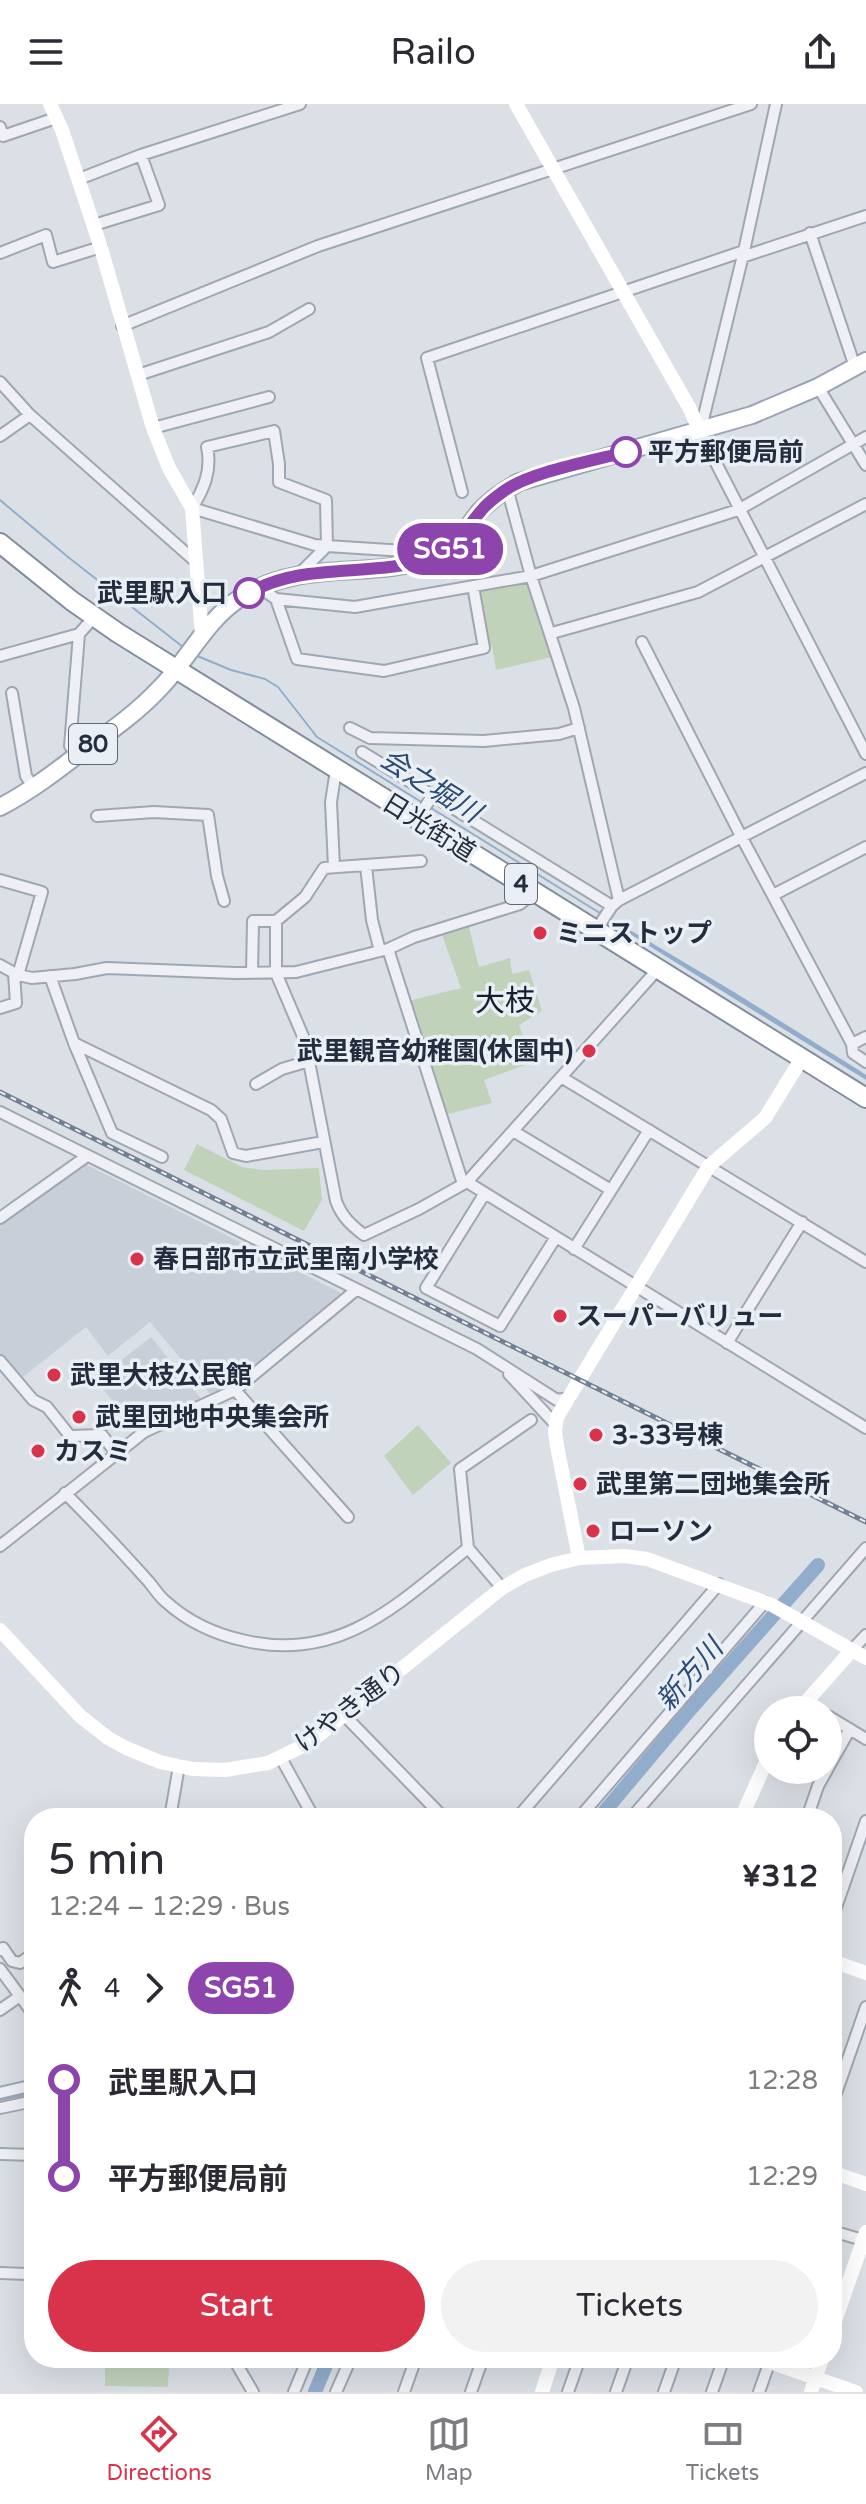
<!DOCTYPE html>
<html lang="en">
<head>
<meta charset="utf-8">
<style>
	body { margin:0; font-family:"Varela Round","Noto Sans JP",sans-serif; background:#f2f2f3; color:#2b2b33; height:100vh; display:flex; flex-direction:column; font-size:30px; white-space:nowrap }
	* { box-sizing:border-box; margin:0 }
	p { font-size:26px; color:#7c7c81 }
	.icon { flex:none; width:44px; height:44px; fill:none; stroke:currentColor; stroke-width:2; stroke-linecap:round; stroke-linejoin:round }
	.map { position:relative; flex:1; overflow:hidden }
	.sheet { position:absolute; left:24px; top:1704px; width:818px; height:560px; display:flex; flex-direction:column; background:#fff; border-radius:32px; box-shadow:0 8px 32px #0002 }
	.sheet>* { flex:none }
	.badge { padding:0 16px; border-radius:26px; font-size:28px; line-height:52px }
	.fabs { position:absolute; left:754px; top:1592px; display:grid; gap:16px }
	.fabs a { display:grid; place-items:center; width:88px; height:88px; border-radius:50%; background:#fff; box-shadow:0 8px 32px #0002; font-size:40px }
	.map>.badge { position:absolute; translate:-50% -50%; box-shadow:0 0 0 4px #fff }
	.legs { display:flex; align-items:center; gap:12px; height:88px; padding:0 24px; font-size:26px }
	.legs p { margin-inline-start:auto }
	.overview { display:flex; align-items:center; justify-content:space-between; height:136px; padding:0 24px }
	h1 { font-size:44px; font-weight:600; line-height:60px }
	.button { display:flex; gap:16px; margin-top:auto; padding:16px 24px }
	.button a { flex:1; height:92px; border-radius:48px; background:#d9324b; color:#fff; font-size:32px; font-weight:600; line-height:92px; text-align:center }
	.button a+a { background:#f2f2f3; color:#2b2b33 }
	ul { padding:0 24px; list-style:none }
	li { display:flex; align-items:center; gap:28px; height:96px; font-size:30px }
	li i { display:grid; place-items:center; width:12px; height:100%; margin:0 10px; background:currentColor }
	li i::after { content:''; width:20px; height:20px; margin:-10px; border:6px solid; border-radius:50%; background:#fff }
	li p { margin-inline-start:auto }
	li:first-child i { background:linear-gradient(#0000 50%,currentColor 0) }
	li:last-child i { background:linear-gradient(currentColor 50%,#0000 0) }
	header { display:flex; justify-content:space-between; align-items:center; height:104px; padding:0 24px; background:#fff; font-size:36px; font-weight:600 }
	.menu { display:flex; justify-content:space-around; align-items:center; height:112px; border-top:2px solid #e1e1e2; background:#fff; font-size:22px; color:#7c7c81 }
	.menu a { display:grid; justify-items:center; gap:4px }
	.menu .current { color:#d9324b }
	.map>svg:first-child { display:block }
	.built { fill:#c9cfd9 }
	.green { fill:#c1d2bb }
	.water { fill:#92adcb }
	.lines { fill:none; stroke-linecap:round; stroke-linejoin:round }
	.stream { stroke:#92adcb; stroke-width:2 }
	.river { stroke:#92adcb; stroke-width:14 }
	.street-casing { stroke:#a0a7b1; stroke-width:14 }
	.primary-casing { stroke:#99a4b4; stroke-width:20 }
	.highway-casing { stroke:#818d9f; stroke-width:22 }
	.street { stroke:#eef0f5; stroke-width:10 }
	.secondary { stroke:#fff; stroke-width:14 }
	.primary { stroke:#fff; stroke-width:16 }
	.highway { stroke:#fff; stroke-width:18 }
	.rail-casing { stroke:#737f92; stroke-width:5 }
	.rail { stroke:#eaeff5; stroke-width:2; stroke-dasharray:6; stroke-linecap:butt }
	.line-1-casing { stroke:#fff; stroke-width:18 }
	.line-1 { stroke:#8e44ad; stroke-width:12 }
	.stop-1-dot { fill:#fff; stroke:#8e44ad; stroke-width:4 }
	.poi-dot { fill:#d9324b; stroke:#eaeff5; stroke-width:3 }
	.labels { text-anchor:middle; stroke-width:7; stroke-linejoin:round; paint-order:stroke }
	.shield { fill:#eaeff5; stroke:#5f6775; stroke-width:2 }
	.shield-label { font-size:24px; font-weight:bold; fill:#242d3e }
	.stop-label { font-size:26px; font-weight:bold; fill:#242d3e; stroke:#eaeff5; text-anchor:start }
	.street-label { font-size:26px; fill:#242d3e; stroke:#eaeff5 }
	.poi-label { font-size:26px; font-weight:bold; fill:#242d3e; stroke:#eaeff5; text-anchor:start }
	.water-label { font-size:28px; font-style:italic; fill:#2b4c75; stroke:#eaeff5 }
	.quarter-label { font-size:30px; fill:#161e2e; stroke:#eaeff5 }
</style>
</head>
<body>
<header><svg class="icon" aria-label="menu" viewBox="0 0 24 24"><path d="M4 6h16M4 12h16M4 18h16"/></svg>Railo<svg class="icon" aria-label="share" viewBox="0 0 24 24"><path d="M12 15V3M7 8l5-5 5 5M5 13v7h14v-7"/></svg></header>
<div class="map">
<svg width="866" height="2288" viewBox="0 0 866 2288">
	<rect width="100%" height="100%" fill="#dbe0e7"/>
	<path class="built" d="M 85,1060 L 341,1189 L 236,1277 L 212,1292 L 150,1218 L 108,1252 L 86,1223 L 19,1276 L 0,1253 L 0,1120 Z
		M 151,1233 L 202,1296 L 135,1325 L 96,1276 Z"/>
	<path class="green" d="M 526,476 L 531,479 L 556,552 L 496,566 L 492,542 L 488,541 L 480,489 L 482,484 Z
		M 468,819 L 479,863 L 510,854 L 512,870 L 529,866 L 542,907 L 519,921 L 533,958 L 484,976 L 492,999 L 444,1011 L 408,897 L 461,884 L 441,828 Z
		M 197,1040 L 242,1063 L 262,1066 L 319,1064 L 322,1096 L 304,1127 L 184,1066 Z
		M 418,1321 L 451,1359 L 413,1391 L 384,1352 Z
		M 105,2260 L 169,2260 L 168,2283 L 105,2282 Z"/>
	<path class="water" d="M 598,807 L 734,888 L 857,965 L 866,971 L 866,976 L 617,822 Z"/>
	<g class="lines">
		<path class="stream" d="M 0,396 L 68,453 L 183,543
			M 195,551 L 231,566 L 265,575 L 278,583 L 317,633 L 423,699
			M 431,704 L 603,811
			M 0,1996 L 34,1989"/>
		<path class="river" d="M 599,1714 L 688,1608 L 818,1461
			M 315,2288 L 329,2254"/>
		<defs>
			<path id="street" d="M 776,0 L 744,147 L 700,328 L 866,650
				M 0,23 L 3,32 L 56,14
				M 79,75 L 141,51 L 300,0
				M 94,121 L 159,101 L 141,51
				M 810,129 L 855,263
				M 0,149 L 46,131 L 53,158 L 101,143
				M 742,153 L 866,112
				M 122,222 L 318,142 L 751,0
				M 138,271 L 269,228 L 309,205
				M 0,278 L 30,311 L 195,457
				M 818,283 L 866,361
				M 153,324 L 269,293
				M 0,332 L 30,311
				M 507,384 L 531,472 L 574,604 L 619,796
				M 462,388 L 427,254 L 744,147
				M 299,470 L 327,442 L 326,396 L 279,378 L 279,360 L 274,327 L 207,343 C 212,366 204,385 192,404 L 315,441 L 327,442 L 436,449
				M 259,483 L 276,495 L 355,503 L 531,472 L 738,406 L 866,333
				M 276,495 L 297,555 L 384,567 L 484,544 L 473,482
				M 552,529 L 698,488 L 866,400
				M 642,538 L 742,734 L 852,940 L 853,949 L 866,958
				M 0,552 L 79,530 L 94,513
				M 12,589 L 26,672 L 34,684
				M 350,624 L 370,634 L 484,637 L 559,630 L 579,624
				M 362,648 L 612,802
				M 77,652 L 70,642 L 79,530
				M 97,712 L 154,708 L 208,711 L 217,772 L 224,797
				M 417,716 L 432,692
				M 421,757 L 324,764 L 305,793 L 276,817 L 276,869 L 305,937 L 336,1097 C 342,1113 351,1121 364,1131 L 419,1105 L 467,1078 L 658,865
				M 366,762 L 372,816 L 380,847
				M 334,763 L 331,698 L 336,666
				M 0,776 L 42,788 L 18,871
				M 773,791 L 866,743
				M 596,826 L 612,802 L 619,796 L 866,669
				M 388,845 L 463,1080
				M 0,861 L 18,871 L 32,874 L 75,870 L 107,864 L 235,869 L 296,868 L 388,845 L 414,833 L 520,800 L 534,788
				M 252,869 L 253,817 L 276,817
				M 50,872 L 74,939 L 211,1006 L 221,1015 L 233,1049 L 246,1052 L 323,1038
				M 0,904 L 16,899 L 14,869
				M 74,939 L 112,1029 L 162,1053
				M 852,940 L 866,933
				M 561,973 L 866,1158
				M 256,980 L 282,965 L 309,957
				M 0,1008 L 477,1245 L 557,1296 L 569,1294
				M 513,1027 L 611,1086
				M 467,1078 L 866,1324
				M 485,1089 L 426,1184 L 500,1222 L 556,1133
				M 0,1114 L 87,1052
				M 574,1145 L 649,1026
				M 727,1239 L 802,1118
				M 0,1257 L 33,1296 L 47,1303 L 70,1332 L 102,1331 L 115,1348
				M 509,1270 L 555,1320
				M 235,1286 L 348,1413
				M 65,1389 C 94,1418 122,1448 149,1478 C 154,1484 159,1492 165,1497 C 188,1518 217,1531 246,1537 C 342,1558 399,1499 468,1444
				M 0,1442 L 144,1328 L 235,1286 L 356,1186
				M 502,1484 L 468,1444 L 460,1365 L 531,1316
				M 852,1546 L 866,1531
				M 345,1612 L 444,1714
				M 828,1612 L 866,1635
				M 281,1654 L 314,1714
				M 828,1664 L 850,1625
				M 170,1714 L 179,1662
				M 517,1714 L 719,1480
				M 579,1714 L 765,1498
				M 631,1714 L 866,1444
				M 807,1714 L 818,1682 L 827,1666
				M 832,1815 L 866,1717
				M 0,1846 L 3,1844 L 12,1857 L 20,1859 L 34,1849
				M 0,1865 L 34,1911
				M 0,1906 L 20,1892
				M 0,1989 L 34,1981
				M 832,2001 L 866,1903
				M 0,2004 L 34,1997
				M 0,2050 L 34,2051
				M 832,2127 L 863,2136
				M 0,2169 L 27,2170
				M 233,2254 L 253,2288
				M 294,2288 L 308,2254
				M 336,2288 L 351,2254
				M 404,2288 L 416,2254
				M 471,2288 L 483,2254
				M 568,2288 L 580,2254
				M 616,2288 L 628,2254
				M 664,2288 L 676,2254
				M 712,2288 L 724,2254
				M 759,2288 L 771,2254"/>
			<path id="primary" d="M 0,703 C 29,688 54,669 80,649 C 108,629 137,609 160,584 C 188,556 206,516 240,494 C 303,453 371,477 434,453 C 458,444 465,425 480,407 C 491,395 505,386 519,378 L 752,311 L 818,283 L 866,257"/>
			<path id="highway" d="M 0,439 L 72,497 L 118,529 L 866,994"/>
		</defs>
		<use href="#street" class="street-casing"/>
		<use href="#primary" class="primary-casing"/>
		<use href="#highway" class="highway-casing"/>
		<use href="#street" class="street"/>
		<path class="secondary" d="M 50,0 L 62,26 L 101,144 L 153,324 L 169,364 L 192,404 L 202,532
			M 516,0 L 690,305 L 700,328
			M 579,1454 L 557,1342 L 555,1327 L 557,1313 L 709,1062 L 765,1014 L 802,954
			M 0,1526 L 80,1612 L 108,1634 L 126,1644 L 160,1658 L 193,1665 L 225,1666 L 268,1659 L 309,1639 L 502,1484 L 525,1471 L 551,1461 L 579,1454 L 624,1452 L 647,1455 L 772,1501 L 866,1554
			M 799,1606 L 852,1546
			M 741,1714 L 768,1654
			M 832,1857 L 866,1869
			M 832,2068 L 866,2080
			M 832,2226 L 866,2128
			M 758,2254 L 856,2288
			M 542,2288 L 553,2254
			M 811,2288 L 822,2254"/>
		<use href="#primary" class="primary"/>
		<use href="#highway" class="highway"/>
		<defs>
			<path id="rail" d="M 0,988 L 866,1418"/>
		</defs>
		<use href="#rail" class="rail-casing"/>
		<use href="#rail" class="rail"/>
	</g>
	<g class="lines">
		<defs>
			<path id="line-1" d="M 249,489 C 306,456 374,475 434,453 C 458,444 465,425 481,407 C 487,399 496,393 504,387 C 530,368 593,357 626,348"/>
		</defs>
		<use href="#line-1" class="line-1-casing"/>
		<use href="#line-1" class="line-1"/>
	</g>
	<g class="stop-1-dot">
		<circle cx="626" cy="348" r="14"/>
		<circle cx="249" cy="489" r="14"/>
	</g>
	<g class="poi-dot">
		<circle cx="540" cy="829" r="8"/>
		<circle cx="589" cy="947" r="8"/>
		<circle cx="137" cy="1155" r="8"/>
		<circle cx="560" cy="1212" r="8"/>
		<circle cx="54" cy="1271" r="8"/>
		<circle cx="79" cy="1313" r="8"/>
		<circle cx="596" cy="1331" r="8"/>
		<circle cx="38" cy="1347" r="8"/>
		<circle cx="580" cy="1380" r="8"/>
		<circle cx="593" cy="1427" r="8"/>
	</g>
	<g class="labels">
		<g class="shield">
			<rect x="69" y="620" width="48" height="40" rx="6"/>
			<rect x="505" y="760" width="32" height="40" rx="6"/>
		</g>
		<g class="shield-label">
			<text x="93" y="648">80</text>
			<text x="521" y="788">4</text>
		</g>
		<g class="stop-label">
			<text x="648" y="357">平方郵便局前</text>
			<text x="227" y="498" text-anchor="end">武里駅入口</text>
		</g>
		<g class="street-label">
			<text transform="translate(429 723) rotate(32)" y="9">日光街道</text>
			<text transform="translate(350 1603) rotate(-37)" y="9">けやき通り</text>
		</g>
		<g class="poi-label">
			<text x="556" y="838">ミニストップ</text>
			<text x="573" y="956" text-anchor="end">武里観音幼稚園(休園中)</text>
			<text x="153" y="1164">春日部市立武里南小学校</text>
			<text x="576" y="1221">スーパーバリュー</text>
			<text x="70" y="1280">武里大枝公民館</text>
			<text x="95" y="1322">武里団地中央集会所</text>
			<text x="612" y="1340">3-33号棟</text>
			<text x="54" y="1356">カスミ</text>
			<text x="596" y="1389">武里第二団地集会所</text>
			<text x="609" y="1436">ローソン</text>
		</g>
		<g class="water-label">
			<text transform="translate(431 681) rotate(32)" y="10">会之堀川</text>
			<text transform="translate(689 1570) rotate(-49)" y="10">新方川</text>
		</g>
		<g class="quarter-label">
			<text x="505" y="907">大枝</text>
		</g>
	</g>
</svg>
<div class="fabs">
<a><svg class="icon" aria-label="locate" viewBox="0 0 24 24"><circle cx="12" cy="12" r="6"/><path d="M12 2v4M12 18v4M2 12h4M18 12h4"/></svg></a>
</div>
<b class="badge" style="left:450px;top:445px;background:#8e44ad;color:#fff">SG51</b>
<section class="sheet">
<div class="overview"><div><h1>5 min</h1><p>12:24 – 12:29 · Bus</p></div><b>¥312</b></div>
<div class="legs"><svg class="icon" aria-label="walk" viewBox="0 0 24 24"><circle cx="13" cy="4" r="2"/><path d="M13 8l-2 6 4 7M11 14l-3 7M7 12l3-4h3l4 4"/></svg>4<svg class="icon" aria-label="forward" viewBox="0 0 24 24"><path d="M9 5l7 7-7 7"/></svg><b class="badge" style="background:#8e44ad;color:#fff">SG51</b></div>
<ul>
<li><i style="color:#8e44ad"></i><b>武里駅入口</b><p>12:28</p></li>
<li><i style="color:#8e44ad"></i><b>平方郵便局前</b><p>12:29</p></li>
</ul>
<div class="button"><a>Start</a><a>Tickets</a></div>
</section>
</div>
<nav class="menu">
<a class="current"><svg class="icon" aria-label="directions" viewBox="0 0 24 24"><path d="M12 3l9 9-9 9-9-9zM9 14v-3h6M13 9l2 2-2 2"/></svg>Directions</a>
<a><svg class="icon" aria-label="map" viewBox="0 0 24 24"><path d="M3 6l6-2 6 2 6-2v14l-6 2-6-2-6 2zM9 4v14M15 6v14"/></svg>Map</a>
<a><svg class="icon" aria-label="tickets" viewBox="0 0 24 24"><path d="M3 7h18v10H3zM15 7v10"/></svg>Tickets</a>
</nav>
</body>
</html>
